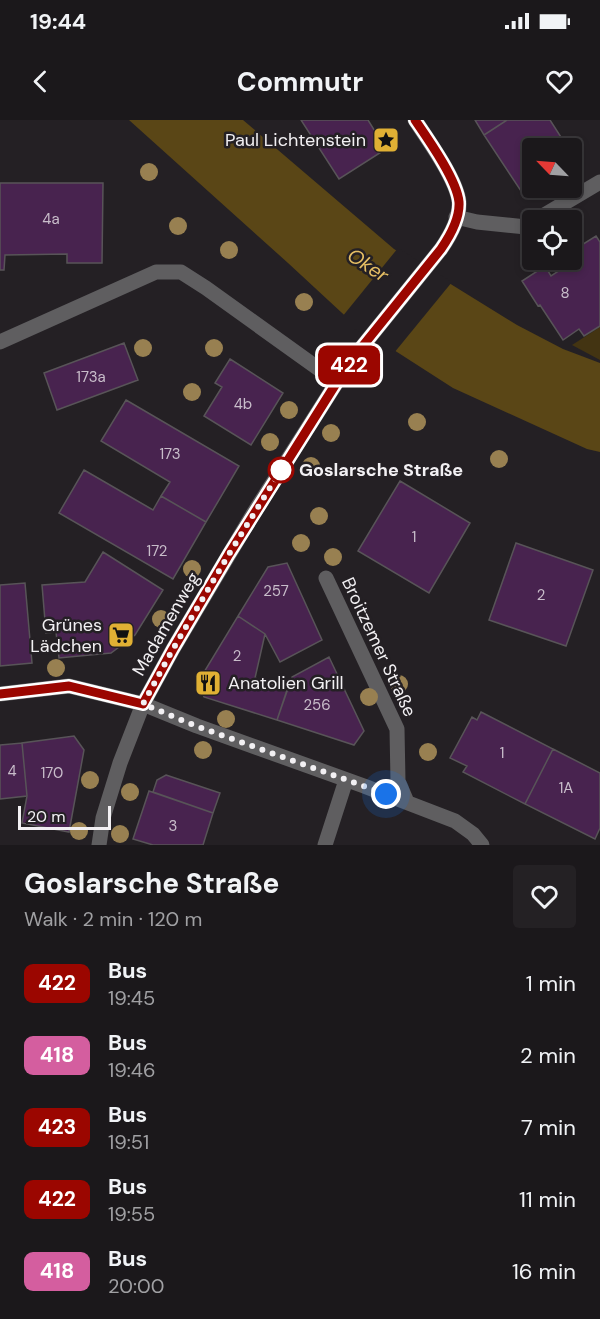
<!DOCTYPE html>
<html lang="en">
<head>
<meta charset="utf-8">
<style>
	body { margin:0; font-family:"DM Sans",sans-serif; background:#242124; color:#f1f3f6; height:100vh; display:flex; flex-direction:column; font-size:22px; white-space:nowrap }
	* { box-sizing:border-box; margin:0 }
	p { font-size:20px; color:#a0a0a3 }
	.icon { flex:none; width:33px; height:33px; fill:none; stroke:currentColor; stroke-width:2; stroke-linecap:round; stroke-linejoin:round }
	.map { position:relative; height:725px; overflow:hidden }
	.sheet { display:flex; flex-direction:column; background:#1b181b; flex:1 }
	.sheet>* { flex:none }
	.badge { padding:0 12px; border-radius:9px; font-size:21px; line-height:39px }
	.needle { width:39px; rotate:295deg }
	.fabs { position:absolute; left:522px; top:18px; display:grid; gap:12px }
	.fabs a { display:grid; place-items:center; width:60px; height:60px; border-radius:6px; background:#1b181b; box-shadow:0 3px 9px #0003,0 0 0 2px #39373a; font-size:30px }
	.scale { position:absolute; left:18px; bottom:15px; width:93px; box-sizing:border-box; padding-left:6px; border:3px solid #f2f0f3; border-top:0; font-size:16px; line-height:21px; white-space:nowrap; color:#f2f0f3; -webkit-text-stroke:4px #242024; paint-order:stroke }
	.you { position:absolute; width:30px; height:30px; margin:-15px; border:4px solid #fff; border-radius:50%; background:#1a73e8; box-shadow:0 0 0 9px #1a73e833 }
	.map>.badge { position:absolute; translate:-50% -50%; box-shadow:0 0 0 3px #fff }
	.round { display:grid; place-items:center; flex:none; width:63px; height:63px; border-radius:6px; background:#242124 }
	.head { display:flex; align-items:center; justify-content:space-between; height:102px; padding:0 24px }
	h1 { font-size:28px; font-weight:700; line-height:45px }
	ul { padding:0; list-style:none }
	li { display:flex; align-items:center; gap:18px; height:72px; padding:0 24px }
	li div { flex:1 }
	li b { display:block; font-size:22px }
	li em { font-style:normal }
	li .badge { min-width:66px; font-weight:700; text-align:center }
	.status { display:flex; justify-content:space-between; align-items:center; height:42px; padding:0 30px; background:#1b181b; direction:ltr }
	.status svg { height:16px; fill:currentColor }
	header { display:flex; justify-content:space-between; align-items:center; height:78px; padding:0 24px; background:#1b181b; font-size:27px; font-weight:700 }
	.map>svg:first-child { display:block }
	.green { fill:#433412 }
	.water { fill:#5a4616 }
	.pier { fill:#242024 }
	.building { fill:#48234f; stroke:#585458; stroke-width:1.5 }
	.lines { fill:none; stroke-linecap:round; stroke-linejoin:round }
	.service { stroke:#5f5e60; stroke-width:15 }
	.minor { stroke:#5f5e60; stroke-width:15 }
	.tertiary { stroke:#5f5e60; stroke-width:15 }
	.tree { fill:#988051 }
	.line-casing { stroke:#fff; stroke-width:14 }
	.line { stroke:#9b0600; stroke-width:9 }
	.walk { stroke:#f2f0f3; stroke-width:6; stroke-dasharray:0 10.8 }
	.stop-dot { fill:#fff; stroke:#9b0600; stroke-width:3 }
	.labels { text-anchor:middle; stroke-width:5; stroke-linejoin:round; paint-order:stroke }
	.number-label { font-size:15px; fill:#c8bdca }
	.poi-label { font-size:18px; fill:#f2f0f3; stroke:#242024; text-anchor:end }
	.stop-label { font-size:18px; font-weight:bold; fill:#f2f0f3; stroke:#242024; text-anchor:start }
	.street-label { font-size:18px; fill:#f2f0f3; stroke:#242024 }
	.water-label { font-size:20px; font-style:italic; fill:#e5be64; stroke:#242024 }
</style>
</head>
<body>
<div class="status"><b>19:44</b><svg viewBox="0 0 49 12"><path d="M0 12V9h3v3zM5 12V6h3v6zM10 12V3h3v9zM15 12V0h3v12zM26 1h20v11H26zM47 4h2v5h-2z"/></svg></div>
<header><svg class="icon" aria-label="back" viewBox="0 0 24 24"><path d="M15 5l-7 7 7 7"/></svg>Commutr<svg class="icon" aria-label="heart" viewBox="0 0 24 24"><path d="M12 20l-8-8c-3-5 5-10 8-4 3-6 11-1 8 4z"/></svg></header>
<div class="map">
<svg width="600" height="725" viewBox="0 0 600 725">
	<rect width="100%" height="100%" fill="#242024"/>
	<path class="green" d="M 600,207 L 600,240 L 572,225 Z"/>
	<path class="water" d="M 129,0 L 243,0 L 394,129 L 517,205 L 563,229 L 600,243 L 600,332 L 587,329 L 453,268 L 355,205 L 288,143 Z"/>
	<path class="pier" d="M 398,128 L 452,162 L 394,233 L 353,208 L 342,197 Z"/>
	<path class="building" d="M 301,0 L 368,0 L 386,29 L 339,59 Z
		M 475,0 L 507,0 L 484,15 Z
		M 507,0 L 550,0 L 568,28 L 532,28 L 533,68 L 523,74 L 484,15 Z
		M 0,63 L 103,63 L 102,143 L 67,143 L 67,134 L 5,135 L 4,150 L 0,150 Z
		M 596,116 L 600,122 L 600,206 L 584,216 L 579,209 L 563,220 L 540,185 L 538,186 L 522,161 L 545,146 L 551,156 L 577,139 L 572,131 Z
		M 124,223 L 138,260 L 57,290 L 44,253 Z
		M 230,239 L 283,273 L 251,325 L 204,296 L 222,267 L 215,263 Z
		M 126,280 L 239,346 L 206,402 L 161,376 L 170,362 L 101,321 Z
		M 84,350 L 153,390 L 161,376 L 206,402 L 173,459 L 59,393 Z
		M 400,361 L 470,403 L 429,473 L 358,431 Z
		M 516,423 L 593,450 L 566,526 L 489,500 Z
		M 103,432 L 163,470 L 135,515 L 111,533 L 59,538 L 56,512 L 46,513 L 42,465 L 85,462 Z
		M 287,443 L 322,520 L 280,542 L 265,514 L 238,496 L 268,447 Z
		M 25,463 L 32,543 L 0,546 L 0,465 Z
		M 238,496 L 265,514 L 255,558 L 287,570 L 277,600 L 204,577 L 198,562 Z
		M 329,537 L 364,611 L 354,625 L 277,600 L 292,557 Z
		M 481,592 L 553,629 L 525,684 L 463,652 L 467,646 L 450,638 L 472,597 L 477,600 Z
		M 74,616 L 84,630 L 69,712 L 22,703 L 27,676 L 22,623 Z
		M 22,623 L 27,676 L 0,679 L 0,625 Z
		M 553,629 L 600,653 L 600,708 L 595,719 L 525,684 Z
		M 166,655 L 220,673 L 213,693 L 153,672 L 157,660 Z
		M 149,671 L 213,693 L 203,725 L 153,725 L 133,719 Z"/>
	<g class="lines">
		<path class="service" d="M 0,222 L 156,152 L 181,152 L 206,168 L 337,262"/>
		<path class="minor" d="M 456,97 L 477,102 L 526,107 L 532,102
			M 536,100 L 600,62
			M 326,458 L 397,609 L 398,661 L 407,682
			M 0,574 L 69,566 L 143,584 L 197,606 L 364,666 L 455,701 L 473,714 L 482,725
			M 325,725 L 346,660"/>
		<path class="tertiary" d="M 99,725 L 103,698 L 120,643 L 143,584 L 173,529 L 253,394 L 337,262 L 357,233 L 441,129 C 450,116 460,98 459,82 C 457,60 428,20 415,0"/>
	</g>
	<g class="tree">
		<circle cx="149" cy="52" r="9"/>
		<circle cx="178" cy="106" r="9"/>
		<circle cx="229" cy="130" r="9"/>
		<circle cx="304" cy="182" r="9"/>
		<circle cx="143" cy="228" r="9"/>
		<circle cx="214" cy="228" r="9"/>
		<circle cx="192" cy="272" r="9"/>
		<circle cx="289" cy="290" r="9"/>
		<circle cx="417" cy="302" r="9"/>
		<circle cx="331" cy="313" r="9"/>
		<circle cx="270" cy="322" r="9"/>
		<circle cx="499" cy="339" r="9"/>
		<circle cx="311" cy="346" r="9"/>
		<circle cx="319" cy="396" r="9"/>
		<circle cx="301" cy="423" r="9"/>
		<circle cx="333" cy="437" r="9"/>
		<circle cx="192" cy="449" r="9"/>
		<circle cx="161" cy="499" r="9"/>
		<circle cx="56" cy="548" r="9"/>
		<circle cx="399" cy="564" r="9"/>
		<circle cx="369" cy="577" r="9"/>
		<circle cx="226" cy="599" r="9"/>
		<circle cx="203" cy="630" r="9"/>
		<circle cx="428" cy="632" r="9"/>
		<circle cx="90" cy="660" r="9"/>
		<circle cx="130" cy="672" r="9"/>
		<circle cx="79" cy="711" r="9"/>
		<circle cx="120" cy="714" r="9"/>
	</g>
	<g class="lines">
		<defs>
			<path id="line" d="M 0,574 L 69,566 L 143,584 L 173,529 L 229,434 L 337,262 L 357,233 L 441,129 C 450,116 460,98 459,82 C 457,60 428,19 415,0"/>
		</defs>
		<use href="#line" class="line-casing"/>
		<use href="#line" class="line"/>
		<path class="walk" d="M 281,350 L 229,434 L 173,529 L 143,584 L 196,606 L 386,674"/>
	</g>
	<defs>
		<symbol id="sight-square" viewBox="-11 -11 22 22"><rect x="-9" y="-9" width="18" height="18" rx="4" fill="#e0b034" stroke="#242024"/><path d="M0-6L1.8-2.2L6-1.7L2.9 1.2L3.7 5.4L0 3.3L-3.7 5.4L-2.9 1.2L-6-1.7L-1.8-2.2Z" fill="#111"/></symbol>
		<symbol id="supermarket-square" viewBox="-11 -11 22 22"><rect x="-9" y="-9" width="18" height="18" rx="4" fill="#e0b034" stroke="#242024"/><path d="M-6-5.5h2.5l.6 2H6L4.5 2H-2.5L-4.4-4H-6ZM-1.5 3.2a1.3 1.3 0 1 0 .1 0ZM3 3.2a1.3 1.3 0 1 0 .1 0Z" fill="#111"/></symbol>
		<symbol id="restaurant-square" viewBox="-11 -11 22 22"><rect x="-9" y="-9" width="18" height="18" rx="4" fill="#e0b034" stroke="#242024"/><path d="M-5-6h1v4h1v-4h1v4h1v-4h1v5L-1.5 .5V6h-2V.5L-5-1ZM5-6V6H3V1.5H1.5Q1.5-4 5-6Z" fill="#111"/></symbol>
	</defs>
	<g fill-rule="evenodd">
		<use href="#sight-square" x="371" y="5" width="30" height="30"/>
		<use href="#supermarket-square" x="106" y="500" width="30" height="30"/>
		<use href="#restaurant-square" x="193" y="548" width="30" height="30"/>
	</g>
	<circle class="stop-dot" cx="281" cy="350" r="12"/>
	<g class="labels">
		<g class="number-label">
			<text x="51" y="104">4a</text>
			<text x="565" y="178">8</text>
			<text x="91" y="262">173a</text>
			<text x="243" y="289">4b</text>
			<text x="170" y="339">173</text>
			<text x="414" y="422">1</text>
			<text x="157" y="436">172</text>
			<text x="276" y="476">257</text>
			<text x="541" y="480">2</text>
			<text x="237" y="541">2</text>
			<text x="317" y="590">256</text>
			<text x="502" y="638">1</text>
			<text x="12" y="656">4</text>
			<text x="52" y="658">170</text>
			<text x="566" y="673">1A</text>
			<text x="173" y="711">3</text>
		</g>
		<g class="poi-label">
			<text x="366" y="26">Paul Lichtenstein</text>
			<text x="102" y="511">Grünes<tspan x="102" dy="21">Lädchen</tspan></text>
			<text x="228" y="569" text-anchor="start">Anatolien Grill</text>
		</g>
		<g class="stop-label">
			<text x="299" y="356">Goslarsche Straße</text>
		</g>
		<g class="street-label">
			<text transform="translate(166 504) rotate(-60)" y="6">Madamenweg</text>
			<text transform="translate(379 527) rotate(65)" y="6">Broitzemer Straße</text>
		</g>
		<g class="water-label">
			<text transform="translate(368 145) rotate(33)" y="7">Oker</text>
		</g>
	</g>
</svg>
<div class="fabs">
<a><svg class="needle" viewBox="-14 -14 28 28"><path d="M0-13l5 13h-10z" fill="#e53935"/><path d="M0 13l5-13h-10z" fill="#a0a0a3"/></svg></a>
<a><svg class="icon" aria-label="locate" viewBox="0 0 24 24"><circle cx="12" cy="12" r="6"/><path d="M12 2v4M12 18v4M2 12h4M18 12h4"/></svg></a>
</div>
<div class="scale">20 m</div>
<div class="you" style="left:386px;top:674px"></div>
<b class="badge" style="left:349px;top:245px;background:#9b0600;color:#fff">422</b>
</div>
<section class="sheet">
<div class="head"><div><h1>Goslarsche Straße</h1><p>Walk · 2 min · 120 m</p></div><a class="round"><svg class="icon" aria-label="heart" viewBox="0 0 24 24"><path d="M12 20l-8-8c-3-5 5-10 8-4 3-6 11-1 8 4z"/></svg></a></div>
<ul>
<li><span class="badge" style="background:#9b0600;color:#fff">422</span><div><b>Bus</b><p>19:45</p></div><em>1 min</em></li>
<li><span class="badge" style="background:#d45e9f;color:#fff">418</span><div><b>Bus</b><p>19:46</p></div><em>2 min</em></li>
<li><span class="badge" style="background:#9b0600;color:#fff">423</span><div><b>Bus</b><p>19:51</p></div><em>7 min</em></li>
<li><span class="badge" style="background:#9b0600;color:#fff">422</span><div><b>Bus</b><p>19:55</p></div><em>11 min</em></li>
<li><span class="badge" style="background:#d45e9f;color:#fff">418</span><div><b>Bus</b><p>20:00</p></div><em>16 min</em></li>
</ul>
</section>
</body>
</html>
